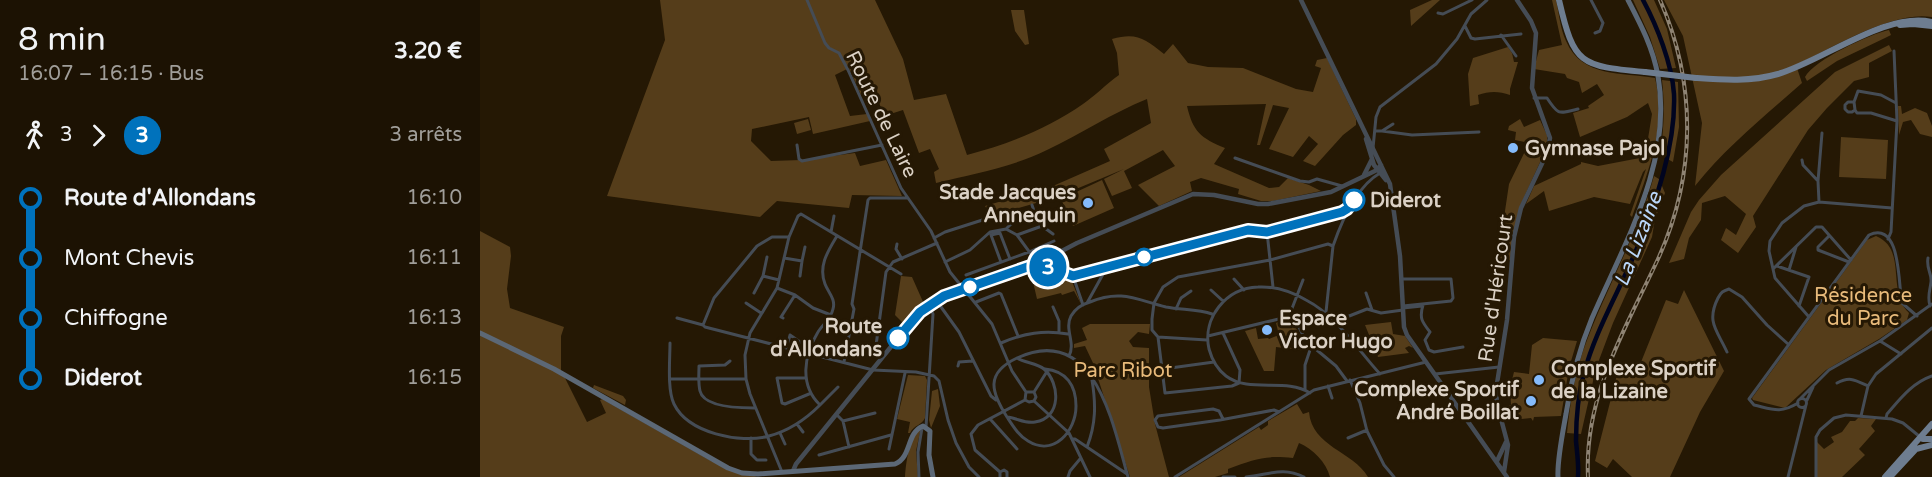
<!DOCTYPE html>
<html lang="fr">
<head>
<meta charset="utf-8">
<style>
	body { margin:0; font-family:"Varela Round",sans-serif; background:#292012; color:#f1f3f6; height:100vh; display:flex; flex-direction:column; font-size:22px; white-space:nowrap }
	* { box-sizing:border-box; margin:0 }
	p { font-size:20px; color:#a09e9a }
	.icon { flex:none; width:33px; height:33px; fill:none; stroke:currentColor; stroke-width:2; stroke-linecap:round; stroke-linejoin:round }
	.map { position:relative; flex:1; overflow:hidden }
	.side { display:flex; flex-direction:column; background:#1c1203; width:480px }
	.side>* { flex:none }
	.badge { padding:0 12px; border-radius:20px; font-size:21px; line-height:39px }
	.map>.badge { position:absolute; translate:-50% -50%; box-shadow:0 0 0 3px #fff }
	.legs { display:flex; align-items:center; gap:9px; height:66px; padding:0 18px; font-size:20px }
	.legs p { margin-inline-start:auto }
	.head { display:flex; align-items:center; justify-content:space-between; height:102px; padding:0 18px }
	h1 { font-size:33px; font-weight:600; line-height:45px }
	ul { padding:0 18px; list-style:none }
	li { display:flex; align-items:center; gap:21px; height:60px; font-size:22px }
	li i { display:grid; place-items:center; width:9px; height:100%; margin:0 8px; background:currentColor }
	li i::after { content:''; width:15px; height:15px; margin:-8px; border:4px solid; border-radius:50%; background:#1c1203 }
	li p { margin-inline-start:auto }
	li:first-child i { background:linear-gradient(#0000 50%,currentColor 0) }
	li:last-child i { background:linear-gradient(currentColor 50%,#0000 0) }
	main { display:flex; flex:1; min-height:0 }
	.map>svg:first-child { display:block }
	.green { fill:#553d1a }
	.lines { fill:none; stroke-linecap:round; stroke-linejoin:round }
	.river { stroke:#00041f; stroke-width:4.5 }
	.minor { stroke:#454c55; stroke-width:3 }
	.tertiary { stroke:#454c55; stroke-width:4.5 }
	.secondary { stroke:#5c6876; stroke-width:5 }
	.primary { stroke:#6e7d90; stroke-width:6 }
	.rail-casing { stroke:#8e8373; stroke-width:4 }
	.rail { stroke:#251804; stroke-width:1.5; stroke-dasharray:4.5; stroke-linecap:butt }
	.primary-bridge { stroke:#6e7d90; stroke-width:6 }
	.line-1-casing { stroke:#fff; stroke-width:14 }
	.line-1 { stroke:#0072bc; stroke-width:9 }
	.poi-dot { fill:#85bbfb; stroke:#251804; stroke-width:2 }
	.stop-1-dot { fill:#fff; stroke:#0072bc; stroke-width:3 }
	.labels { text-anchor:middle; stroke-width:6; stroke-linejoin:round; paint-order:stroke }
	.street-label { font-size:20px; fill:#dbd1c5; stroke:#251804 }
	.poi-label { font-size:20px; font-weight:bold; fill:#dbd1c5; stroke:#251804; text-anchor:start }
	.stop-label { font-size:20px; font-weight:bold; fill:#dbd1c5; stroke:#251804; text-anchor:start }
	.park-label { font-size:20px; fill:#e9bb7b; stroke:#251804 }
	.water-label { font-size:21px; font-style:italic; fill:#b9d6f9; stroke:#251804 }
</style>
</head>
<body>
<main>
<section class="side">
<div class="head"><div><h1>8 min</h1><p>16:07 – 16:15 · Bus</p></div><b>3.20 €</b></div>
<div class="legs"><svg class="icon" aria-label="walk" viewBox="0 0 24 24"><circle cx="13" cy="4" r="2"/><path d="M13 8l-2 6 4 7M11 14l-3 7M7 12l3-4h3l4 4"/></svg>3<svg class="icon" aria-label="forward" viewBox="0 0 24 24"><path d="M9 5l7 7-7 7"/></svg><b class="badge" style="background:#0072bc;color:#fff">3</b><p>3 arrêts</p></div>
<ul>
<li><i style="color:#0072bc"></i><b>Route d'Allondans</b><p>16:10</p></li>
<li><i style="color:#0072bc"></i><span>Mont Chevis</span><p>16:11</p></li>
<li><i style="color:#0072bc"></i><span>Chiffogne</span><p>16:13</p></li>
<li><i style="color:#0072bc"></i><b>Diderot</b><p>16:15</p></li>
</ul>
</section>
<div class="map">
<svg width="1452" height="477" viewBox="0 0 1452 477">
	<rect width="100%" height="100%" fill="#251804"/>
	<path class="green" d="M 180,0 L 395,0 L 423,59 L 434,100 L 466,94 L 487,155 C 529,144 567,129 603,104 C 615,96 626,84 639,75 L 637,53 L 632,39 C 657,32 665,39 684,54 L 693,44 L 708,63 L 728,67 L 763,68 L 816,89 L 833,92 L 841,68 L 835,66 L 837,60 L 847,58 L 876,119 L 876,125 L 863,135 L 835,166 L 823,161 L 838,144 L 829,136 L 813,157 L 789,149 L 809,108 L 793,105 L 780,145 L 777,145 L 786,104 L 707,106 C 713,132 721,138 745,148 L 734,164 L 789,188 L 799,187 L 808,178 L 829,185 L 841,191 L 793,201 L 781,201 L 758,194 L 759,189 L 721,178 L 710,182 L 712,191 L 679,206 L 658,185 L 695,166 L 683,150 L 644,171 L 652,188 L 632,196 L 624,179 L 644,169 L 577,197 L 511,216 L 505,206 L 573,186 L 630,161 L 624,149 L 671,123 L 667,99 C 632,113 601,134 567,150 C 533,167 492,174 456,183 L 454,172 L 459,169 L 450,149 L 439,153 L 423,110 L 404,116 L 394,89 L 381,95 L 369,68 L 355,75 L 370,116 L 387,114 L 390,121 L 333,134 L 329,117 L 272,129 L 271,141 L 291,161 L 321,160 L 375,153 L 380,166 L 406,160 L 422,196 L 372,195 L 369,208 L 297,201 L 280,217 L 127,196 L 185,40 Z
		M 952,0 L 960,0 L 931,26 L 930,10 Z
		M 1072,0 L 1076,0 C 1079,13 1080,28 1086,41 C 1102,78 1142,72 1175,78 C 1187,129 1168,171 1152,217 L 1150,215 L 1166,169 L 1163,172 L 1150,204 L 1114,197 L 1069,211 L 1064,191 L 1046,204 L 1054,186 L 1101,164 L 1101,162 L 1118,166 L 1165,157 L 1172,114 L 1168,103 L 1147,117 L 1100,137 L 1093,113 L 1109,108 L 1108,106 L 1124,95 L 1117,84 L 1102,93 L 1099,82 L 1087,78 L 1085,74 L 1054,69 L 1059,50 L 1082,45 Z
		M 1153,0 L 1174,0 L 1187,29 L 1196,68 L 1180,69 L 1170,37 Z
		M 1184,0 L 1452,0 L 1452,17 C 1413,10 1352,48 1316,65 L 1322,83 C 1285,116 1246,147 1215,186 L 1222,123 L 1203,36 Z
		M 531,10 L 544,10 L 549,44 L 545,45 L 535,31 Z
		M 1409,30 L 1411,35 L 1405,38 L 1357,61 L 1327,81 L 1325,77 C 1334,60 1390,34 1409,30 Z
		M 1409,45 L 1412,51 L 1389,63 L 1389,77 L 1374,81 L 1347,108 L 1328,130 L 1273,216 L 1276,227 L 1258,253 L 1241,240 L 1246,228 L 1256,235 L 1266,214 L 1245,196 L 1222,203 L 1221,220 L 1209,238 L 1204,259 L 1189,263 L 1211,212 L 1219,200 L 1241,175 L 1355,72 Z
		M 1028,47 L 1032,53 L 1034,62 L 1038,62 L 1030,89 L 1030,95 C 1019,91 1009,91 998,95 L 999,104 L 990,106 L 988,74 L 993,58 Z
		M 1182,80 L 1198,82 L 1199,127 L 1193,162 L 1180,155 C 1184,129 1185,106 1182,80 Z
		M 1418,106 L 1421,106 L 1422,114 L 1435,108 L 1447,113 L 1452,126 L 1452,137 L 1440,134 L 1431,120 L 1423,122 L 1419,135 Z
		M 328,119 L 331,130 L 317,134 L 314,123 Z
		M 1040,119 L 1044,127 L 1060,120 L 1067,135 L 1067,147 L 1040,206 L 1030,260 L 1018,258 L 1029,184 L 1049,143 L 1035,140 L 1036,132 L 1028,130 L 1029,126 Z
		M 1361,137 L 1408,140 L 1406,179 L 1359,177 Z
		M 1174,176 L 1179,179 L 1185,193 L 1175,219 L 1172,237 L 1133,323 L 1116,368 L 1101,434 L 1087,433 C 1090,405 1094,378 1103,351 C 1124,292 1157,237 1174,176 Z
		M 622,180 L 634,208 L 593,226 L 581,199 Z
		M 0,231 L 30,247 L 31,256 L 27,289 L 30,308 L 84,327 L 81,336 L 81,375 L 85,378 L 107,422 L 126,413 L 120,400 L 122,399 L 231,461 L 277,477 L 0,477 Z
		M 1396,236 C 1428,249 1406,292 1429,313 L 1427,320 L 1399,339 L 1346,370 L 1305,408 L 1273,400 L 1272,398 L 1387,240 Z
		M 558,265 L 591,279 L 601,304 L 594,291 L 582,295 L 581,293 L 557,299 L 550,269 Z
		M 421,276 L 432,277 L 444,304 L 424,324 L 415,315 Z
		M 1204,290 L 1244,371 L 1220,412 L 1190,477 L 1152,477 L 1133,459 L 1127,468 L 1115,461 L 1138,371 L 1139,368 L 1157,372 L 1186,300 L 1198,304 Z
		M 800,321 C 819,320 817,337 828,347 L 827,351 L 796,347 L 794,371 L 784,371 L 765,331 L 776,328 L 778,339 L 788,338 L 789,339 L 799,335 L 796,323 Z
		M 911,322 L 913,334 L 925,336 L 933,348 L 929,346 L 925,348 L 929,353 L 898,357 L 885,325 Z
		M 610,324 L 670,324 L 669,334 L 658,332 L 649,341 L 653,347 L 669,348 L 669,387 L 675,424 L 689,477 L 650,477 L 613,363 L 605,346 L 594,348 L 594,344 L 607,340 L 602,328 Z
		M 1063,338 L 1097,341 L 1089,368 L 1081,416 L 1054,417 L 1053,421 L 1051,418 L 1024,421 L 1021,408 L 1031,405 L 1030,388 L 1034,372 L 1049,374 L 1052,345 Z
		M 428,375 L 445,376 L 447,380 L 445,418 C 442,425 434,425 430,433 L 428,433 L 430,422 L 417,419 Z
		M 114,385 L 143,396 L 146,400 L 145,405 L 113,388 Z
		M 458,389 L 460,406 L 451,428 L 449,420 L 452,391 Z
		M 817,404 L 823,414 L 829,412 C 832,447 873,451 888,477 L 850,477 C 846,462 833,449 819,443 L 813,458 C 784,455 775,459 748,469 L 748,473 L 735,477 L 699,477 L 779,427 L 781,430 L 788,425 L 788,421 Z
		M 1378,418 L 1396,419 L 1391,426 L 1395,431 L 1379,449 L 1385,455 L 1362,477 L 1337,477 L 1337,442 L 1344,449 L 1354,442 L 1351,437 L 1362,432 L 1370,421 L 1375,421 Z
		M 441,428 L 436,451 L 438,477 L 425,477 C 426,462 429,438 441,428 Z"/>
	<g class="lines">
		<path class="river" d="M 1098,477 C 1099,465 1097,453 1096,441 C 1096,419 1098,395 1104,373 C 1116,329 1140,290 1157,248 C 1176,202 1196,145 1194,94 C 1192,64 1177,26 1163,0"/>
		<path class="minor" d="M 327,0 L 345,43 L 349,48 L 359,53 L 368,70 L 421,188 L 451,231 L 470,272 L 512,324 L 532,371 L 546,392
			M 1111,0 L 1123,23 L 1120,31 L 1115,33
			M 958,13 L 963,14 L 992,0
			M 985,26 L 991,38 L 995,39 L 1041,34
			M 1021,35 L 1036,56
			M 1054,98 L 1067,98 C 1078,115 1078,114 1098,109
			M 1374,102 L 1375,110 L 1372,112 L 1368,112 L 1365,109 L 1365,105 L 1368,102 L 1374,102 L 1378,91 L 1401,95 L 1416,103
			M 1375,110 L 1377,113 L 1391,113 L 1417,121
			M 896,131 L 902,131 L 913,124
			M 902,131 L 932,135 L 999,132
			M 317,145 L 319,159 L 322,161 L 402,145
			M 893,148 L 896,117 L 900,107 L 956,64 L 977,39 L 991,14 L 1007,0
			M 755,158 L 820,181 L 829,182 L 837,179 L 862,186
			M 1322,160 L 1323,165 L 1338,181 L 1339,202
			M 1338,181 L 1342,133
			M 526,229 L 531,224 L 555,214 L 552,205
			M 351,232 L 354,216
			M 787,232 L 793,287
			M 537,235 L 562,226 L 573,234
			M 1349,236 L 1338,247 L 1338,250 L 1369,262
			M 454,238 L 465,232 L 518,215
			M 1408,239 L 1411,232 L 1417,121 L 1414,51
			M 417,244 L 416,249 L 422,259
			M 287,257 L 283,276 L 299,280
			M 304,258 L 322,261 L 325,247
			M 1448,258 C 1446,269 1452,273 1451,282 C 1450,291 1447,296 1450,306
			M 465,262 L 490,250 L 510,232 L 526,229 L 537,235 L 556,261 L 593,276
			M 521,262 L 511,235 L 520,233 L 530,259
			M 1297,266 L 1329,277 L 1319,306
			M 1293,269 L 1336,227 L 1342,227 L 1371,260
			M 1309,270 L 1316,247
			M 486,275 L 549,252 L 574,241
			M 320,276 L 322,261
			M 593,276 L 768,230 L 787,232 L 867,209
			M 593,276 L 603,305
			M 754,279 L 764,290
			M 922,279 L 971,279 L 973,298 L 971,301 L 923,306
			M 297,288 L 315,295 L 333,308 L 351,315
			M 731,290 L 743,301
			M 274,293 L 283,276
			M 886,293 L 892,310
			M 456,300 L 479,332 L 511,396 L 516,400
			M 496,302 L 519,293 L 521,294 L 538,336
			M 266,303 L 281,313
			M 607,303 L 627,267
			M 943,305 C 939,318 942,322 950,332 L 945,340 L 949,350 L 954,352 L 983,347
			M 573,307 L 579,321 L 579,332
			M 923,308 L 942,306
			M 696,309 L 701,298 L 711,291
			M 846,312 L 853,246 C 862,220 876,187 900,173
			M 1329,317 L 1295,278 L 1289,251 L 1290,241 L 1302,223 L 1324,206 L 1339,202 L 1412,208
			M 197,318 L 223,325 L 225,327 L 393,370 L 436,372 L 454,376 L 459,381 L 468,420 L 476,443 L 489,467 L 499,477
			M 303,318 L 301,317 L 315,295
			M 804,318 L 811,311 L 823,280
			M 854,322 L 887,309 L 901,313 L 923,310
			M 223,325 L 234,298 L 277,246 L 292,237 L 308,237
			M 743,333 L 760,370 L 759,383 L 752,386 L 685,393 L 678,337 L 672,330 L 672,319 L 674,303 L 683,287 L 698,277 L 790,260 L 848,244 L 853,246
			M 728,336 L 803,318 L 818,325 L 826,341 L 856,366 L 867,381
			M 678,337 L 727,340
			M 1400,341 L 1421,354
			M 190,343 C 190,359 187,390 194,404 C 208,433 260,444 289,436 C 308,431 326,419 340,405 C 319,385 324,355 338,332 C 342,325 351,319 353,309 C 356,299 348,292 345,284 C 338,266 348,251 357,236
			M 521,343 C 544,333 564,330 588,334
			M 307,347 L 310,335 L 330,349
			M 1247,352 C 1237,330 1226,322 1238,298 C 1241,292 1243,291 1249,289 L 1262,297 L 1287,325 L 1308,344
			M 589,356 C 596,343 584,329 591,316 C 595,309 603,304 610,302 C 641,289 657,300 686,307 C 701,310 718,309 732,314
			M 537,358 C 615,322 633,425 648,477
			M 401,359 L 395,353 L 406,272 L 413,262 L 457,243
			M 250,361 L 245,365 L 219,366 C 219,374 218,383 220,391 C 224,408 261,408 274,408
			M 364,362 L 374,309 L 372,304 L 388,200 L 390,198 L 427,198
			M 478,366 L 479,362 L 493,361
			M 683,369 L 734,362
			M 955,374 L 1019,367
			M 325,378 L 297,378 L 302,403 L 305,404 L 329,394
			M 190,379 L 266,379
			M 870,380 L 880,403 L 887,431 L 904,465 L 914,477
			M 1357,383 C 1370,376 1375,380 1388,386
			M 848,386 L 852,398
			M 825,390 L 825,365 L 831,347
			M 546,392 L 545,400 L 549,402 L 554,401
			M 546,392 L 554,392 L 556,397 L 554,401
			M 554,392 L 566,373
			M 830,393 C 805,377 770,394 746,376 C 737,369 732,360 729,349 C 722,318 746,288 778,287 C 795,286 812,292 826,300 C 857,316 877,349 900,374
			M1317.5 403a4.5 4.5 0 1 1 9 0a4.5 4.5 0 1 1-9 0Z
			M 1320,399 L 1349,370 L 1400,341 L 1452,304
			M 1327,400 L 1333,387
			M 554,401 L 589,433 L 610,477
			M 1318,403 C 1300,414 1292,409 1274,405 L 1269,399 L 1389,235 C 1422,220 1418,287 1422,303 L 1437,316
			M 340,405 L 358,387
			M 356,414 L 363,421 L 369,447
			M 1381,416 L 1388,386 L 1396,374 L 1452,328
			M 527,417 C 537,418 545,424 555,422 C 582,418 580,383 564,369 C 557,363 545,363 537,358 C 505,373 511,392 527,417 C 533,426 539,436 548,441 C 574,457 596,431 596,406 C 596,385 586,371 565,369
			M 1406,418 L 1407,414 C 1420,399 1432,383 1452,376
			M 743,419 L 739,411 L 733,409 L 678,416 L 675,420 L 678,427 L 683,428 L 740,420 L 794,410 L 799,412
			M 511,420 L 537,449
			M 363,421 L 395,413
			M 317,424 L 323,432
			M 446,427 L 453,314 L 449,305
			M 300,433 L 305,444
			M 271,438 L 271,454 L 277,460 L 286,460
			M 868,438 L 887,430
			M 592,439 L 595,439 L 647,474
			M 607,447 C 616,424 616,404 612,380
			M 409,449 L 425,373
			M 339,455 L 411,435
			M 302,472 L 270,394 L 266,379 L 265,355 L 270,333 L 297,288 L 309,237 L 318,216 L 321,214 L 421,274
			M 520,472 L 495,450 L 491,434 L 498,425 L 545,400
			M 439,477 L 438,452 L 442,428
			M 520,477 L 520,472 L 524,470 L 527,472 L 527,477
			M 588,477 L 590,471 L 600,459
			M 695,477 L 834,390 L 946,362
			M 743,477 L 755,477
			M 766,477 C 788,475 803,466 824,477
			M 1308,477 L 1326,405
			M 1336,477 L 1336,437 L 1340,430 L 1354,418 L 1366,415 L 1412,419 L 1423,423 L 1439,436"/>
		<path class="tertiary" d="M 821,0 L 910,184 L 920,256 L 924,327 L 927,335 L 1027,477
			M 886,139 L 894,165 L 906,180
			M 884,175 L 892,159
			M 1017,461 L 1026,442
			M 313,471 L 316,464 L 431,322 L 449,305 L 464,296 L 559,263 L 597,243 L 713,194 L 734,195 L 778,204 L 788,204 L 851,192 L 897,170 L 901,165
			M 1024,472 L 1028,445 L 1017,404 L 1016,390 L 1027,320 L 1034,237 L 1041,208 L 1067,153 L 1070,138 L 1052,88 L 1056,33 L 1051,21 L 1037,0"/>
		<path class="secondary" d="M 0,333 L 74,369 L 248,468 L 262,473 L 278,474 L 415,464 C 432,457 426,433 443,426 L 450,431 L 449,455 L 453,477
			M 1078,477 C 1077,460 1083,431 1086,414 C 1091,381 1099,349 1112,318 C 1145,242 1193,162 1178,76 C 1173,48 1161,25 1148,0"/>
		<path class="primary" d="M 1079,0 C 1094,65 1100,66 1165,72
			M 1420,25 L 1433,24 L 1452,26
			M 1216,78 C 1244,80 1270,82 1298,74 C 1343,61 1406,11 1452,22
			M 1443,439 L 1452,439
			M 1405,477 L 1452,424
			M 1410,477 L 1436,449 L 1452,445"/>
		<defs>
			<path id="rail" d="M 1108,477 C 1104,396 1145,330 1178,259 C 1216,176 1217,84 1180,0"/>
		</defs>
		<use href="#rail" class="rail-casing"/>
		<use href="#rail" class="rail"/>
		<path class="primary-bridge" d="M 1165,72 L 1216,78"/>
	</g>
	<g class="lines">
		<defs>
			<path id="line-1" d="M 418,338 L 440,312 L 464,296 L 559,263 L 593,276 L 768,230 L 787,232 L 862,212 L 867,209 L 874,200"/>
		</defs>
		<use href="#line-1" class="line-1-casing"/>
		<use href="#line-1" class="line-1"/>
	</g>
	<g class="poi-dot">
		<circle cx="1033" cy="148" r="6"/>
		<circle cx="608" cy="203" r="6"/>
		<circle cx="787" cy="330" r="6"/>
		<circle cx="1059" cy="380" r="6"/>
		<circle cx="1051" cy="401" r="6"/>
	</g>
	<g class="stop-1-dot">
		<circle cx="874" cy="200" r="10"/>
		<circle cx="664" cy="257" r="8"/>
		<circle cx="490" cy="287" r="8"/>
		<circle cx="418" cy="338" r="10"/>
	</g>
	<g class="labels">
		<g class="street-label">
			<text transform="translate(402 114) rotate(64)" y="7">Route de Laire</text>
			<text transform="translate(1015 288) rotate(-82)" y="7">Rue d'Héricourt</text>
		</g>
		<g class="poi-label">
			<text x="1045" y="155">Gymnase Pajol</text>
			<text x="596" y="199" text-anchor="end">Stade Jacques<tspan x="596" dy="23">Annequin</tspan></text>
			<text x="799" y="325">Espace<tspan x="799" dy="23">Victor Hugo</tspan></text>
			<text x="1071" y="375">Complexe Sportif<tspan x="1071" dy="23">de la Lizaine</tspan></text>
			<text x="1039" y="396" text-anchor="end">Complexe Sportif<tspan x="1039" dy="23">André Boillat</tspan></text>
		</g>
		<g class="stop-label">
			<text x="890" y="207">Diderot</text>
			<text x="402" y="333" text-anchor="end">Route<tspan x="402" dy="23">d'Allondans</tspan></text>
		</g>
		<g class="park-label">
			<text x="1383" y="302">Résidence<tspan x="1383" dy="23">du Parc</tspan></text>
			<text x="643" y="377">Parc Ribot</text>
		</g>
		<g class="water-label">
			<text transform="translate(1158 239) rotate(-69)" y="7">La Lizaine</text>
		</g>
	</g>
</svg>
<b class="badge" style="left:568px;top:267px;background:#0072bc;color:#fff">3</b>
</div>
</main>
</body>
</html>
